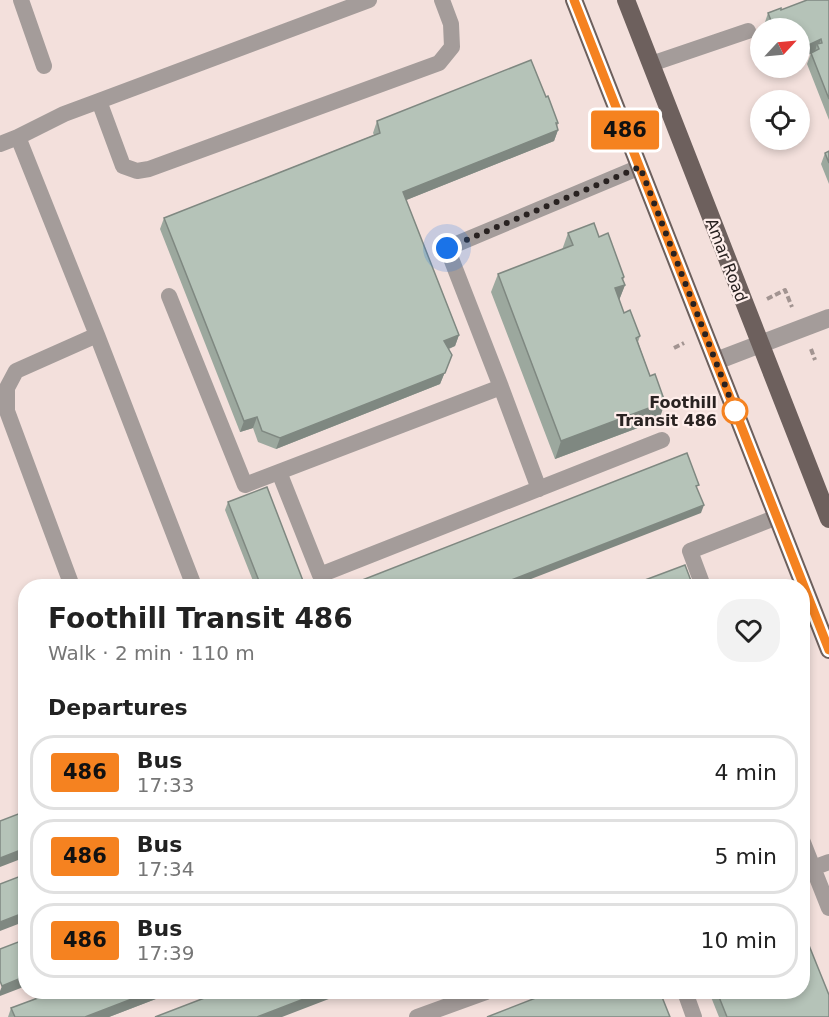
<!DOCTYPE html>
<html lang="en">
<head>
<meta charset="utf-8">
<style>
	body { margin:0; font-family:"DejaVu Sans",sans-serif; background:#f2f2f2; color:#222; height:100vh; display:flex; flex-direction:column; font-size:22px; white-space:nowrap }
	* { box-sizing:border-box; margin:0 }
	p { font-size:20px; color:#767676 }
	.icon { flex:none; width:33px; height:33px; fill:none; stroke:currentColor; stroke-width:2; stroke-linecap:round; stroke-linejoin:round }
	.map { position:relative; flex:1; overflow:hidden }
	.side { position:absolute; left:18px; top:579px; width:792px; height:420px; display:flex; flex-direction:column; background:#fff; border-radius:24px; box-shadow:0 3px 9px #0003 }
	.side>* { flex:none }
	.badge { padding:0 12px; border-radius:4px; font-size:21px; line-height:39px }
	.needle { width:39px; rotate:64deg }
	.controls { position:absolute; left:750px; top:18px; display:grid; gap:12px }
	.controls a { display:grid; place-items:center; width:60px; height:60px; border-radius:50%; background:#fff; box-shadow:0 3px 9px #0003; font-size:30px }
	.you { position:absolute; width:30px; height:30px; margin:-15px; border:4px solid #fff; border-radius:50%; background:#1a73e8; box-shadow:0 0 0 9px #1a73e833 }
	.map>.badge { position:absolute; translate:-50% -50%; box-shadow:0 0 0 3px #fff }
	h2 { padding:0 30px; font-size:22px; line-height:54px }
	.round { display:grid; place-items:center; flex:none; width:63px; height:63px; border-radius:24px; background:#f2f2f2 }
	.summary { display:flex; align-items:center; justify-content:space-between; height:102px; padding:0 30px }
	h1 { font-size:28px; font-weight:700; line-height:45px }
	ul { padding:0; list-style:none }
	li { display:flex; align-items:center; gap:18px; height:75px; margin:0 12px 9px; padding:0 18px; border:3px solid #e0e0e0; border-radius:24px }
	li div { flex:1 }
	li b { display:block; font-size:22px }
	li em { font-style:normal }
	li .badge { min-width:66px; font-weight:700; text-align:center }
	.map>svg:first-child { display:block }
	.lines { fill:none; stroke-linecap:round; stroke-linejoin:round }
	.path { stroke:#a29491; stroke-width:4; stroke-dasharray:6 3; stroke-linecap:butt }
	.lane { stroke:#a49c9a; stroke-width:16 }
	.street { stroke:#a49c9a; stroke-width:18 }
	.primary { stroke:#6d605d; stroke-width:18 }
	.wall { fill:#9ca89e }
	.shaded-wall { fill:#7f8881 }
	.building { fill:#b5c3b8; stroke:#7f8881; stroke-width:1.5 }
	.line-casing { stroke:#fff; stroke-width:14 }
	.line { stroke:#f58220; stroke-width:9 }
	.walk { stroke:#292221; stroke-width:6; stroke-dasharray:0 10.8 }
	.stop-dot { fill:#fff; stroke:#f58220; stroke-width:3 }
	.labels { text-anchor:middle; stroke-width:4.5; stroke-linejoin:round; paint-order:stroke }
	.street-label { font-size:16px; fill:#292221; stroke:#feeeeb }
	.stop-label { font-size:16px; font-weight:bold; fill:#292221; stroke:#feeeeb; text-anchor:end }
</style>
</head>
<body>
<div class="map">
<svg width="829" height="1017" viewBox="0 0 829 1017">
	<rect width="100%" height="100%" fill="#f3e0dc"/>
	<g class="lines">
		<path class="path" d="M 767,299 L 785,290 L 792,307
			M 674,348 L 684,343
			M 811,349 L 815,360"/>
		<path class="lane" d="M 21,0 L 44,66
			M 369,0 L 99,101 L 123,166 L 137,171 L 149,169 L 439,63 L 452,47 L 451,24 L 442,0
			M 651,64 L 748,31
			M 99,101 L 64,114 L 18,137 L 97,335 L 194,586
			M 0,144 L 18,137
			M 169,296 L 245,485 L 501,387 L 447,248 L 640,167
			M 501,387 L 539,489
			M 279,472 L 320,575 L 662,440
			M 72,586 L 7,411 L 7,388 L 16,371 L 97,335
			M 703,586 L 690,551 L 777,517
			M 802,840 L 829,908
			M 802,872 L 829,862
			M 685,992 L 694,1017
			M 417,1017 L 486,992"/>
		<path class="street" d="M 716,361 L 829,318"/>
		<path class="primary" d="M 574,0 L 829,650
			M 626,0 L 829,519"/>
	</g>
	<path class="wall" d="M 829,0 L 829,120 L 807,64 L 811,53 L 800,28 L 766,28 L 764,25 L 768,13 Z
		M 377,121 L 557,126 L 558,130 L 554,141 L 406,200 L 459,335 L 455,346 L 449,349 L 452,355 L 440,384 L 276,449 L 258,442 L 253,428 L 240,432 L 160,229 L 164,218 L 374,135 L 373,133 Z
		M 829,151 L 829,184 L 821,164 L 825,153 Z
		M 568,233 L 599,237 L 623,280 L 625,285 L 619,300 L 624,313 L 640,336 L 638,342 L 650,376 L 665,402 L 659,420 L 555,459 L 491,292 L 498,274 L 562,250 Z
		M 228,502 L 305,586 L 255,586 L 225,510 Z
		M 54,992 L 174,992 L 109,1017 L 8,1017 L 11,1008 Z
		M 709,992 L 802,992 L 829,1017 L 719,1017 Z"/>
	<path class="shaded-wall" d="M 821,39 L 818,47 L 817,44 L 815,52 L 800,58 L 800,49 Z
		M 558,123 L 555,131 L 558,130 L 554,141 L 399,203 L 403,192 Z
		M 624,277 L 621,286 L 625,285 L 618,303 L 615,288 L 622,278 Z
		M 459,335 L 455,346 L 440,352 L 444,341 Z
		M 452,355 L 440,384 L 276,449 L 280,438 Z
		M 665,402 L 659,420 L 555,459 L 561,441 Z
		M 257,417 L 253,428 L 240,432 L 244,421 Z
		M 704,505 L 701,513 L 513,586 L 496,586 Z
		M 26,848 L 26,857 L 0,867 L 0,858 Z
		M 26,912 L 26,921 L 0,931 L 0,922 Z
		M 26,976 L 26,986 L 0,996 L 0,991 L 2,986 Z
		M 150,992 L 174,992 L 109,1017 L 85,1017 Z
		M 322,992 L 347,992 L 282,1017 L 257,1017 Z"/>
	<path class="building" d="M 807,0 L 829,0 L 829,99 L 811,53 L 819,49 L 817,44 L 822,43 L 821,39 L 800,49 L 800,28 L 774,28 L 768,13 L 781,8 L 781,10 Z
		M 531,60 L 546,97 L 548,96 L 558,123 L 556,123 L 558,130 L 403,192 L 459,335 L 444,341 L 452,355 L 445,373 L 280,438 L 262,431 L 257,417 L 244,421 L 164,218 L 380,133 L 377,121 Z
		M 829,151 L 829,163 L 825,153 Z
		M 594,223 L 599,237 L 608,233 L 624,277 L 622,278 L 625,285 L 615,288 L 624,313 L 630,310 L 640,336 L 636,338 L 650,376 L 655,374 L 665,402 L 561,441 L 498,274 L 573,245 L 568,233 Z
		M 687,453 L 699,485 L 696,486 L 704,505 L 496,586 L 347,586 Z
		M 267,487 L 305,586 L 261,586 L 228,502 Z
		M 685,565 L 693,586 L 629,586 Z
		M 26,811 L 26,848 L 0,858 L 0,821 Z
		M 26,874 L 26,912 L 0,922 L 0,884 Z
		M 802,928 L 829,995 L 829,1017 L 727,1017 L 717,992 L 802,992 Z
		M 26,939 L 26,976 L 2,986 L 0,981 L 0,949 Z
		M 54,992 L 150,992 L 85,1017 L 15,1017 L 11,1008 Z
		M 220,992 L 322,992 L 257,1017 L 155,1017 Z
		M 551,992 L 660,992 L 670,1017 L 487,1017 Z"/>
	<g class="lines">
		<defs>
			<path id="line" d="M 574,0 L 829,650"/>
		</defs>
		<use href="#line" class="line-casing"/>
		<use href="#line" class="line"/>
		<path class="walk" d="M 447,248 L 640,167 L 735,411"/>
	</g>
	<circle class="stop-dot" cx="735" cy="411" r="12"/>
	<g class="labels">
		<g class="street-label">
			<text transform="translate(727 260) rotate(69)" y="6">Amar Road</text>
		</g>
		<g class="stop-label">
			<text x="717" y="408">Foothill<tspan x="717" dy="18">Transit 486</tspan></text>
		</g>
	</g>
</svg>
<div class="controls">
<a><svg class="needle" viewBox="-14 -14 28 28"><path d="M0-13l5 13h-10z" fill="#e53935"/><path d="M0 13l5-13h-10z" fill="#767676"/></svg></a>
<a><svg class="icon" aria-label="locate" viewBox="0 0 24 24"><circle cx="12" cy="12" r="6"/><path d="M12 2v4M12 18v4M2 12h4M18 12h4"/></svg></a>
</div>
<div class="you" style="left:447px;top:248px"></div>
<b class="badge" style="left:625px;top:130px;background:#f58220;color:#111">486</b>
<section class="side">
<div class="summary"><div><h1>Foothill Transit 486</h1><p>Walk · 2 min · 110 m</p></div><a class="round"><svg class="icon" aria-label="heart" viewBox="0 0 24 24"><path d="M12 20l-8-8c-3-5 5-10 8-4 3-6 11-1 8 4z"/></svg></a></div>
<h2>Departures</h2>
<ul>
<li><span class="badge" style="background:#f58220;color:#111">486</span><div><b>Bus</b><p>17:33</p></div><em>4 min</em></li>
<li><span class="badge" style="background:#f58220;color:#111">486</span><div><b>Bus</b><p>17:34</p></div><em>5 min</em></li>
<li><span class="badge" style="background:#f58220;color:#111">486</span><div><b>Bus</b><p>17:39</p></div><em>10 min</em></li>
</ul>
</section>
</div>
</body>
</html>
